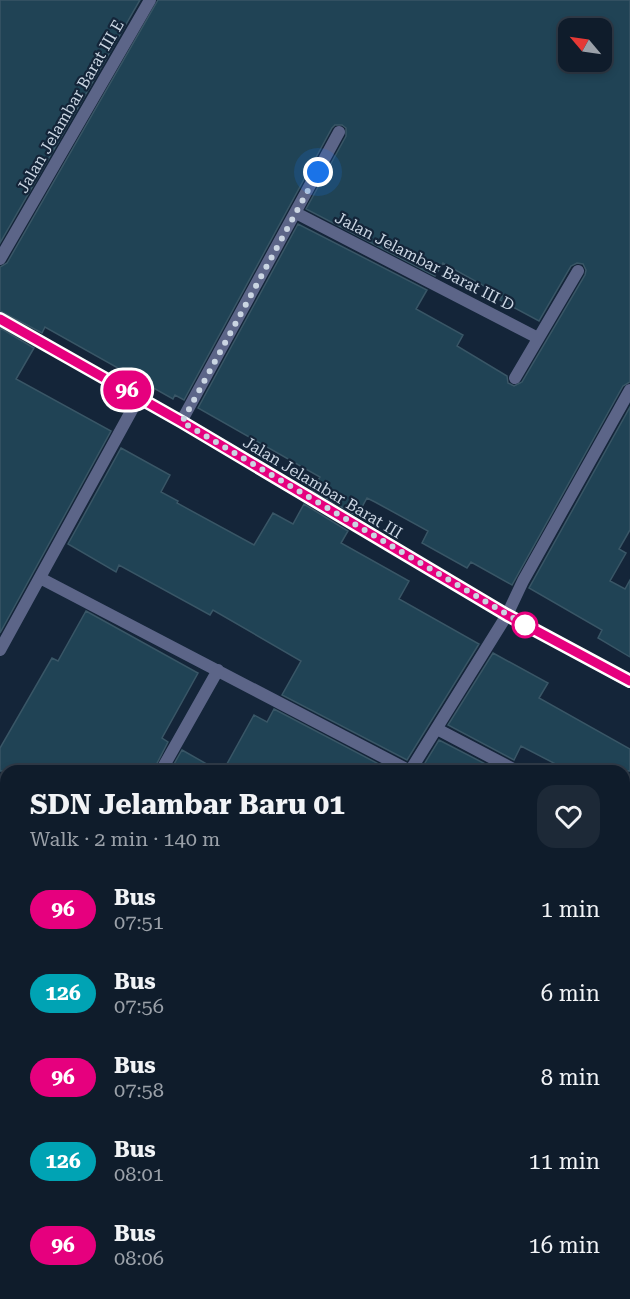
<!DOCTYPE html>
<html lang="en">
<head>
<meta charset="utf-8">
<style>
	body { margin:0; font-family:"Roboto Serif",serif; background:#1d2937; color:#f1f3f6; height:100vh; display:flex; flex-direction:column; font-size:22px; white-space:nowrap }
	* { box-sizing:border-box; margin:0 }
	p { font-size:20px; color:#9ba1a9 }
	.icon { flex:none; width:33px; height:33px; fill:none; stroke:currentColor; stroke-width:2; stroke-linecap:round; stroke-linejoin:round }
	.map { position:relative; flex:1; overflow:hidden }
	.sheet { position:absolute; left:0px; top:765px; width:630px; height:534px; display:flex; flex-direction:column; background:#0f1c2b; border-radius:18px 18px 0 0; box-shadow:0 3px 9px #0003,0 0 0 2px #2f3a47 }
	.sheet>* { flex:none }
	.badge { padding:0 12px; border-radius:20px; font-size:21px; line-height:39px }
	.needle { width:39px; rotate:299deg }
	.buttons { position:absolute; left:558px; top:18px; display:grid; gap:12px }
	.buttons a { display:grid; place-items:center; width:54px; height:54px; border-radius:12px; background:#0f1c2b; box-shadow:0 3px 9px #0003,0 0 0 2px #2f3a47; font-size:30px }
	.you { position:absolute; width:30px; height:30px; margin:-15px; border:4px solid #fff; border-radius:50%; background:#1a73e8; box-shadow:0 0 0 9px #1a73e833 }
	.map>.badge { position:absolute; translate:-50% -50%; box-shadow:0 0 0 3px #fff }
	.round { display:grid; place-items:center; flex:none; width:63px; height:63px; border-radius:18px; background:#1d2937 }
	.summary { display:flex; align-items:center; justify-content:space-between; height:102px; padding:0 30px }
	h1 { font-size:28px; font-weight:700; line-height:45px }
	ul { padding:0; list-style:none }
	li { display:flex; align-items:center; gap:18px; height:84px; padding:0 30px }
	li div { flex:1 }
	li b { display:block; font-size:22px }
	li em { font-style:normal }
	li .badge { min-width:66px; font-weight:700; text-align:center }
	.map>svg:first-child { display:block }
	.building { fill:#204355; stroke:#395666; stroke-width:1.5; fill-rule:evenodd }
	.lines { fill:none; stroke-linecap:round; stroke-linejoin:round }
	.minor { stroke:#5c6588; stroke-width:12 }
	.line-casing { stroke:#fff; stroke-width:14 }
	.line { stroke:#e6007e; stroke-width:9 }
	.walk { stroke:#cad5e2; stroke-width:6; stroke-dasharray:0 10.8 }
	.stop-dot { fill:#fff; stroke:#e6007e; stroke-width:3 }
	.labels { text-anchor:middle; stroke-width:4.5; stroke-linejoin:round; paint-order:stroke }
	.street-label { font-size:16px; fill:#cad5e2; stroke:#142539 }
</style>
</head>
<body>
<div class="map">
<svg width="630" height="1299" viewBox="0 0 630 1299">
	<rect width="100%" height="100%" fill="#142539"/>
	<path class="building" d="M 0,0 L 140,0 L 0,243 Z
		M 158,0 L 630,0 L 630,382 L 623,386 L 512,585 L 471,562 L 467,568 L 422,543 L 428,531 L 375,502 L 367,498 L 357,516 L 312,490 L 320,477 L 198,408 L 298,224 L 427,290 L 416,309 L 463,335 L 457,346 L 507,376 L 508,383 L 514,386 L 522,382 L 585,275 L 586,270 L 583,264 L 577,263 L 571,266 L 539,321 L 500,300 L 502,296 L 443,263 L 435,276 L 306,209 L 346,136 L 346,128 L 342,125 L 335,125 L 332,128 L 184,400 L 175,395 L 173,399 L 45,327 L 42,333 L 0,311 L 0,267 L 7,263 ZM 568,28 L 602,28 L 602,62 L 568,62 Z
		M 0,328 L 34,348 L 16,379 L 111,431 L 0,633 Z
		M 630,407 L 630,530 L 619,549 L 626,553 L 610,581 L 625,589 L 630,580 L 630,657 L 598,638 L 602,630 L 529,588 Z
		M 121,448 L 170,475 L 161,492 L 178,501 L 177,503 L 254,545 L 273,513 L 293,524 L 304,504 L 348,531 L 341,543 L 409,581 L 399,599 L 479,644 L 407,760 L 282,695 L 301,661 L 213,610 L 210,615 L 119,565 L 116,572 L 68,544 Z
		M 86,611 L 198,673 L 162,738 L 168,742 L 153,771 L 0,771 L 0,748 L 52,658 L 58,661 Z
		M 493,653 L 548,683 L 539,698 L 630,749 L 630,771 L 569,771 L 521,746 L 514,760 L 448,725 Z
		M 274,709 L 392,771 L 223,771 L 254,715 L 267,722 Z
		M 439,740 L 499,771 L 420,771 Z
		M 182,750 L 219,771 L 170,771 Z"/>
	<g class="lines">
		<path class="minor" d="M 296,213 L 538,338
			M 0,259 L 150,0
			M 0,319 L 181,422 L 507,615 L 630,682
			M 515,378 L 578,271
			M 181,422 L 339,132
			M 40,578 L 410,771
			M 0,650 L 139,397
			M 437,729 L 517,771
			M 161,771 L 218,670
			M 410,771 L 507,615 L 523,581 L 630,390
			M 0,1056 L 6,1045
			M 0,1180 L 6,1184
			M 624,1234 L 630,1223
			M 166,1293 L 174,1299
			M 418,1299 L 421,1293
			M 590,1299 L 593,1293"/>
	</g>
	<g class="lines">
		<defs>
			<path id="line" d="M 0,319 L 182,422 L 507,615 L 630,681"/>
		</defs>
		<use href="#line" class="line-casing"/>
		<use href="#line" class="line"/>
		<path class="walk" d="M 318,172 L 182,422 L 525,625"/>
	</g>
	<circle class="stop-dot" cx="525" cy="625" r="12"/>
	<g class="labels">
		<g class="street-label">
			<text transform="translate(70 106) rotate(-60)" y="6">Jalan Jelambar Barat III E</text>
			<text transform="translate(425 261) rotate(27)" y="6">Jalan Jelambar Barat III D</text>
			<text transform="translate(323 487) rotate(31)" y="6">Jalan Jelambar Barat III</text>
		</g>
	</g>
</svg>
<div class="buttons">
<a><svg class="needle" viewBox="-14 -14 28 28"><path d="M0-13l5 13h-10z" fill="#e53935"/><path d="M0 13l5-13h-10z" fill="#9ba1a9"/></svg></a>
</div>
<div class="you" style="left:318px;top:172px"></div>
<b class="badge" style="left:127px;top:390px;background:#e6007e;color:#fff">96</b>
<section class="sheet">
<div class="summary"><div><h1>SDN Jelambar Baru 01</h1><p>Walk · 2 min · 140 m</p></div><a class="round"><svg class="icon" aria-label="heart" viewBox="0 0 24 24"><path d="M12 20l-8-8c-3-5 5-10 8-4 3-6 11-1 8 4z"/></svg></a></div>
<ul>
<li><span class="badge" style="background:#e6007e;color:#fff">96</span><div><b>Bus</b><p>07:51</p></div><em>1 min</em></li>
<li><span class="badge" style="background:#00a3b4;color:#fff">126</span><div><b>Bus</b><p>07:56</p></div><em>6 min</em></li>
<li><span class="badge" style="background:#e6007e;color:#fff">96</span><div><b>Bus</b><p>07:58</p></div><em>8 min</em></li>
<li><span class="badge" style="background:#00a3b4;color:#fff">126</span><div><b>Bus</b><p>08:01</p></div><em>11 min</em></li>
<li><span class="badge" style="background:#e6007e;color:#fff">96</span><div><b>Bus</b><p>08:06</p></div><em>16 min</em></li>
</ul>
</section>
</div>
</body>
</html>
